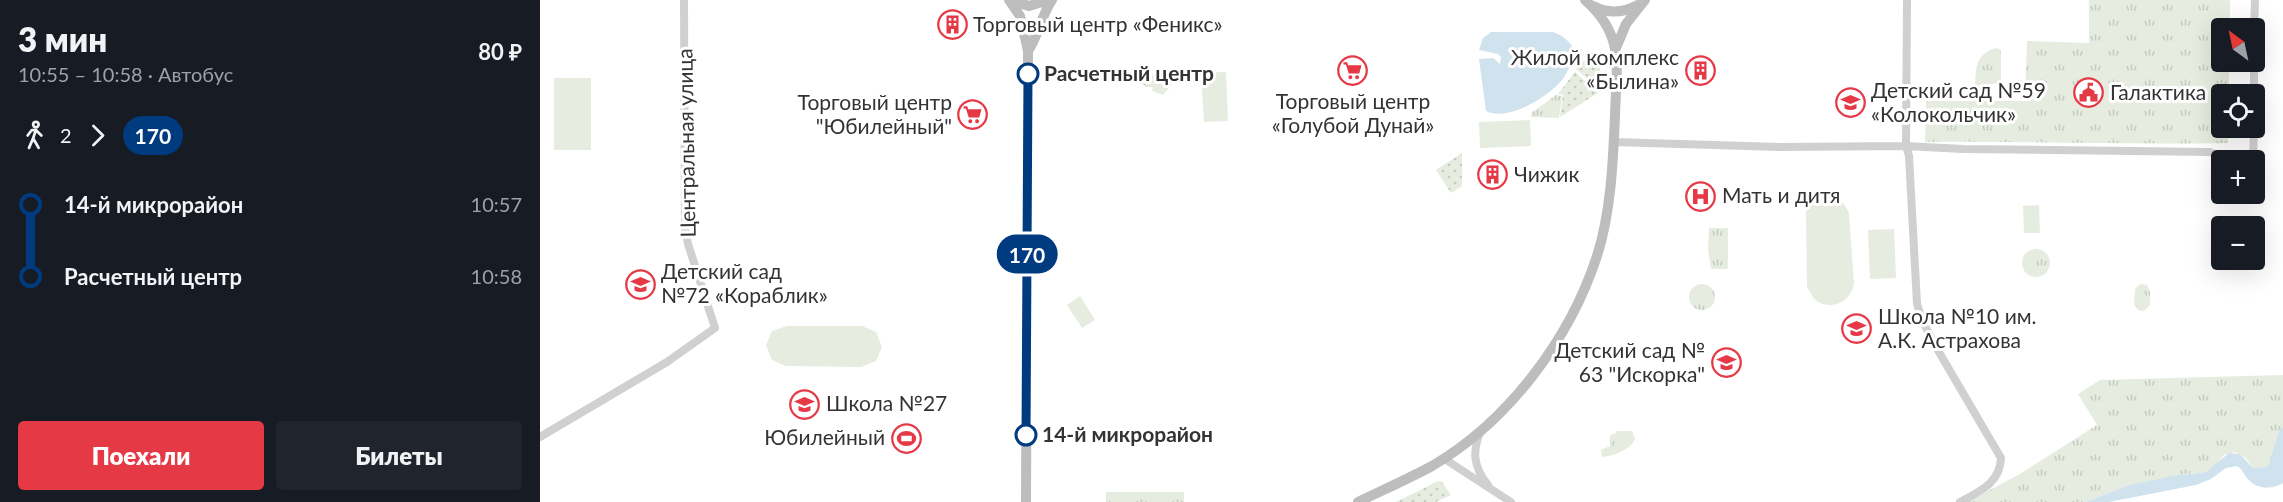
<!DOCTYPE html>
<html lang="ru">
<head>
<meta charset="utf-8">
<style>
	body { margin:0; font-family:Lato,sans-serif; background:#20242c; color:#f1f3f6; height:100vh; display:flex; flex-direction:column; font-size:22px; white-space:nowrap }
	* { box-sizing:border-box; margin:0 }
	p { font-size:20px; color:#9ea1a6 }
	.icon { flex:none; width:33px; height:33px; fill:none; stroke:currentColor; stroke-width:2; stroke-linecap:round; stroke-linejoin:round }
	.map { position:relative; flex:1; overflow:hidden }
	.drawer { display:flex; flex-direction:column; background:#171b24; width:540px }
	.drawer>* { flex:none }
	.badge { padding:0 12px; border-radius:20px; font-size:21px; line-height:39px }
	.needle { width:39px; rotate:327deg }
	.fabs { position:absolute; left:1671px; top:18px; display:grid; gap:12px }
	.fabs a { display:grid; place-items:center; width:54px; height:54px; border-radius:6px; background:#171b24; box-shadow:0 6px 24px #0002; font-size:30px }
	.map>.badge { position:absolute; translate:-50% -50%; box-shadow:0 0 0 3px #fff }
	.legs { display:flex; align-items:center; gap:9px; height:66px; padding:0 18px; font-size:20px }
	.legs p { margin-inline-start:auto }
	.headline { display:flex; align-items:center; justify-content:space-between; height:102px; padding:0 18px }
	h1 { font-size:33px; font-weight:800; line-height:45px }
	.primary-button { display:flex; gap:12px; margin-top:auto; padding:12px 18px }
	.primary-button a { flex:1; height:69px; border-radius:6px; background:#e63946; color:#fff; font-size:24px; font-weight:800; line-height:69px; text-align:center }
	.primary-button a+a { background:#20242c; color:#f1f3f6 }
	ul { padding:0 18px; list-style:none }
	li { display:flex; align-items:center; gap:21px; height:72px; font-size:22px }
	li i { display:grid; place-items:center; width:9px; height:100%; margin:0 8px; background:currentColor }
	li i::after { content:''; width:15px; height:15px; margin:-8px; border:4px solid; border-radius:50%; background:#171b24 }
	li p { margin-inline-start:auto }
	li:first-child i { background:linear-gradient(#0000 50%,currentColor 0) }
	li:last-child i { background:linear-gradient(currentColor 50%,#0000 0) }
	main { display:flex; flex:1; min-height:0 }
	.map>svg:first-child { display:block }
	.grass { fill:url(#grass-dots) }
	.park { fill:url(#park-tufts) }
	.pitch { fill:#e6ecdf }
	.water { fill:#cfe2ee }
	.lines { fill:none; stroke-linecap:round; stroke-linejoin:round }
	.street { stroke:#d0d0d0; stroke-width:8 }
	.secondary { stroke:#bdbdbd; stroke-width:10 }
	.line-1-casing { stroke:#fff; stroke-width:14 }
	.line-1 { stroke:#003b80; stroke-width:9 }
	.stop-1-dot { fill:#fff; stroke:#003b80; stroke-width:3 }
	.labels { text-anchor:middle; stroke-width:6; stroke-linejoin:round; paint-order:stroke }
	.poi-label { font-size:21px; fill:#333; stroke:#fff; text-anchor:start }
	.stop-label { font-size:21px; font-weight:bold; fill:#333; stroke:#fff; text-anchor:start }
	.street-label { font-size:21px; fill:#333; stroke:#fff }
</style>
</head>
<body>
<main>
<section class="drawer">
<div class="headline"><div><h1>3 мин</h1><p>10:55 – 10:58 · Автобус</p></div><b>80 ₽</b></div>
<div class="legs"><svg class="icon" aria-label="walk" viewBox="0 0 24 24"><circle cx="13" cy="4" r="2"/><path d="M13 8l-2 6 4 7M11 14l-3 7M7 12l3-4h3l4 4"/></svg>2<svg class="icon" aria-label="forward" viewBox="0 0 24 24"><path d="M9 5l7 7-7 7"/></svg><b class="badge" style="background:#003b80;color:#fff">170</b></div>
<ul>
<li><i style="color:#003b80"></i><b>14-й микрорайон</b><p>10:57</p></li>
<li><i style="color:#003b80"></i><b>Расчетный центр</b><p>10:58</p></li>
</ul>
<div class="primary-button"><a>Поехали</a><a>Билеты</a></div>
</section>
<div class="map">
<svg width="1743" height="502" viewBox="0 0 1743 502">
	<defs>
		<pattern id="grass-dots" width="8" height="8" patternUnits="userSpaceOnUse" patternTransform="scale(1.5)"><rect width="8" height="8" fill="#e6ecdf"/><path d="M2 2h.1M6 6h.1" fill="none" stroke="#c6cbc0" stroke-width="1.8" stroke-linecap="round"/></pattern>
		<pattern id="park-tufts" width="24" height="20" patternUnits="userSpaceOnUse" patternTransform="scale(1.5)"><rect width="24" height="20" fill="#e6ecdf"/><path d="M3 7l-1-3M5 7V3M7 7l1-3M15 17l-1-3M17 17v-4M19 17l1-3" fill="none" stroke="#c6cbc0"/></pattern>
	</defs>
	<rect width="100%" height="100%" fill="#fff"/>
	<path class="grass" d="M 1060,54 L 1060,90 L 1036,69 L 1038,63 Z
		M 1035,72 L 1058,93 L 1020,117 L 1023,95 L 1018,94 Z
		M 922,153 L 922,186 L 911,193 L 896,170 Z
		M 898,481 L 902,482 L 911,495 L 896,502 L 856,502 Z"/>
	<path class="park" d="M 1549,0 L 1690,0 L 1690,28 L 1682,28 L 1682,62 L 1689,62 L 1689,94 L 1682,94 L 1682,128 L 1689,128 L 1688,143 C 1587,145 1486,141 1385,142 L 1386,101 L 1485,101 L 1487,41 L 1549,43 Z
		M 1456,48 L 1461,50 L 1461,83 L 1435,86 C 1436,66 1436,54 1456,48 Z
		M 608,73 L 615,76 L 639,76 L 623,95 L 612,91 L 613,87 L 606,87 L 602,84 L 602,77 Z
		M 1016,95 L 1022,96 L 1019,118 L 991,117 L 991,113 Z
		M 1169,228 L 1188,228 L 1188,269 L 1171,269 L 1168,249 Z
		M1482 263a14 14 0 1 1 28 0a14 14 0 1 1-28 0Z
		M 1600,284 L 1607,285 L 1610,292 L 1610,305 L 1604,311 L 1598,310 L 1594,304 L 1595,289 Z
		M1149 297a13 13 0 1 1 26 0a13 13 0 1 1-26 0Z
		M 1743,375 L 1743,428 L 1740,428 L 1729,467 L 1713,468 L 1705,457 L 1695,452 L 1684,455 L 1676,465 L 1666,472 L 1645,474 L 1589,485 L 1546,502 L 1427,502 L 1480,474 L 1557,425 L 1538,394 L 1560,380 Z
		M 1077,431 L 1092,431 L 1095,439 C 1090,450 1074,456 1062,457 L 1061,450 L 1070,446 L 1070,435 L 1075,434 Z
		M 566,492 L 644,492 L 644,502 L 566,502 Z"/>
	<path class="pitch" d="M 686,72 L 688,121 L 664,122 L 661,73 Z
		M 14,78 L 51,78 L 51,150 L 14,150 Z
		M 990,120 L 991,146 L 940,148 L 939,122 Z
		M 1285,196 C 1297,195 1305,203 1309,213 L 1314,283 C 1311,303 1291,311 1275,300 L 1267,287 L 1266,212 L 1271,203 Z
		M 1499,205 L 1500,233 L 1484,233 L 1483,206 Z
		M 1354,229 L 1356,278 L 1330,279 L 1328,230 Z
		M 540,296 L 555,320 L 542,328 L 527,305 Z
		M 247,326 L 322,326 L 336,332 L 342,347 L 336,361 L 321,367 L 246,366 L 232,360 L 226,345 L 232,331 Z"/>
	<path class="water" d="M 951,32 L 1013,32 C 1023,36 1029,40 1034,50 C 1032,61 1029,71 1022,80 C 1008,97 968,122 946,111 L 939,59 L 953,58 L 960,64 L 961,57 L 958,54 L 939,50 L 943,38 Z
		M 1740,428 L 1743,428 L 1743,483 C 1731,490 1716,490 1706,477 C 1703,472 1702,469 1697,466 L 1686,468 L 1671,479 L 1656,485 L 1569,502 L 1546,502 L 1589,485 L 1632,476 L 1666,472 L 1689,453 L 1700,454 L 1713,468 L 1728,467 Z"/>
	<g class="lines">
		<path class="street" d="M 1367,0 L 1366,146 L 1369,156 L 1377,304 L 1383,322 L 1396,347 L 1461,458 C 1460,483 1440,491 1420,502
			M 1714,28 L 1715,0
			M 1714,94 L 1714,62
			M 1074,142 L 1239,147 L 1366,146 L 1423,149 L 1670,152 L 1686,159 L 1713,160
			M 1713,160 L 1714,128
			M 941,430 C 932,451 933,467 948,485
			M 0,437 L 127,362 L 175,328 L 148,244 L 145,228 L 144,0
			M 903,458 L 971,502"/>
		<path class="secondary" d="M 469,0 L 480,16 L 488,51 L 486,502
			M 470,0 L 489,6 L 509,0
			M 1053,6 C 1068,14 1083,13 1098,5
			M 1076,48 L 1086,24 L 1105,0
			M 488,51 C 499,35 501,16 512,0
			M 818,502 C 843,490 868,479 892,466 C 968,422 1030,339 1057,256 C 1071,212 1073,162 1075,116 C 1076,68 1086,36 1045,0"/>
	</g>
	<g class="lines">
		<defs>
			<path id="line-1" d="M 486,435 L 488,74"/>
		</defs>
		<use href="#line-1" class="line-1-casing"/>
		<use href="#line-1" class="line-1"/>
	</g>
	<defs>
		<symbol id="building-ring" viewBox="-11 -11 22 22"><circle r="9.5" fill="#fff" stroke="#e63946" stroke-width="1.5"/><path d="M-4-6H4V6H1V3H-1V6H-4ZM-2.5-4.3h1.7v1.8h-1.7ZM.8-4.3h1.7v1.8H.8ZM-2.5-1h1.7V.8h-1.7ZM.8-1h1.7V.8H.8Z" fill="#e63946"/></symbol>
		<symbol id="supermarket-ring" viewBox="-11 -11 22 22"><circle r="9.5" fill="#fff" stroke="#e63946" stroke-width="1.5"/><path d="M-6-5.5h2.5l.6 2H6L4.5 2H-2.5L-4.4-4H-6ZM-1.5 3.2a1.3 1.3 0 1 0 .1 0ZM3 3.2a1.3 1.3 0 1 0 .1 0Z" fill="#e63946"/></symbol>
		<symbol id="civic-ring" viewBox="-11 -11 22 22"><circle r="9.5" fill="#fff" stroke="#e63946" stroke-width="1.5"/><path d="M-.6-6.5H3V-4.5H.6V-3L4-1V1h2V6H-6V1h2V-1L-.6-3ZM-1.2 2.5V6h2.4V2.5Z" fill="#e63946"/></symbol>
		<symbol id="school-ring" viewBox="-11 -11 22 22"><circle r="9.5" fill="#fff" stroke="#e63946" stroke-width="1.5"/><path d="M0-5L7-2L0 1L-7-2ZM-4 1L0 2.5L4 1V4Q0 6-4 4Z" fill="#e63946"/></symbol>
		<symbol id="hospital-ring" viewBox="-11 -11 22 22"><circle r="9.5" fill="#fff" stroke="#e63946" stroke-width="1.5"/><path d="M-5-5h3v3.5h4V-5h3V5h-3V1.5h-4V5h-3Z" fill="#e63946"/></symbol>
		<symbol id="stadium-ring" viewBox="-11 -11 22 22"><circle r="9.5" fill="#fff" stroke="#e63946" stroke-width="1.5"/><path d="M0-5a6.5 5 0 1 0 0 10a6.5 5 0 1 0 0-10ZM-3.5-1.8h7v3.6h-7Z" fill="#e63946"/></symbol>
	</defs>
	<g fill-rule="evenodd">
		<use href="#building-ring" x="396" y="8" width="33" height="33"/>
		<use href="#building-ring" x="1144" y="54" width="33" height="33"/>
		<use href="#supermarket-ring" x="796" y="54" width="33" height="33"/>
		<use href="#civic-ring" x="1532" y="76" width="33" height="33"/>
		<use href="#school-ring" x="1294" y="86" width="33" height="33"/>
		<use href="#supermarket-ring" x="416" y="98" width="33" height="33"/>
		<use href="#building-ring" x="936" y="158" width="33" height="33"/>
		<use href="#hospital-ring" x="1144" y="180" width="33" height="33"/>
		<use href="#school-ring" x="84" y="268" width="33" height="33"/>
		<use href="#school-ring" x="1300" y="312" width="33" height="33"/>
		<use href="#school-ring" x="1170" y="346" width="33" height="33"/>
		<use href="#school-ring" x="248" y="388" width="33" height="33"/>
		<use href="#stadium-ring" x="350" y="422" width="33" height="33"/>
	</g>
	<g class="stop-1-dot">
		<circle cx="488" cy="74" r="10"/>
		<circle cx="486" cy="435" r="10"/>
	</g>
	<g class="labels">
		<g class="poi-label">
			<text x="433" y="32">Торговый центр «Феникс»</text>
			<text x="1139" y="65" text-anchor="end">Жилой комплекс<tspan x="1139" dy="24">«Былина»</tspan></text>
			<text x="1331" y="98">Детский сад №59<tspan x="1331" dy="24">«Колокольчик»</tspan></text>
			<text x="1570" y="100">Галактика</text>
			<text x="813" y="109" text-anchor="middle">Торговый центр<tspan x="813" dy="24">«Голубой Дунай»</tspan></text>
			<text x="412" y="110" text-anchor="end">Торговый центр<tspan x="412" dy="24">"Юбилейный"</tspan></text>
			<text x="974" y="182">Чижик</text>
			<text x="1182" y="203">Мать и дитя</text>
			<text x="121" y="279">Детский сад<tspan x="121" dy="24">№72 «Кораблик»</tspan></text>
			<text x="1338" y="324">Школа №10 им.<tspan x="1338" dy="24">А.К. Астрахова</tspan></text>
			<text x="1165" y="358" text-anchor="end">Детский сад №<tspan x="1165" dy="24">63 "Искорка"</tspan></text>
			<text x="286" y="411">Школа №27</text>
			<text x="345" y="445" text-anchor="end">Юбилейный</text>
		</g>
		<g class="stop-label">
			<text x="504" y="81">Расчетный центр</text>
			<text x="502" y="442">14-й микрорайон</text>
		</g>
		<g class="street-label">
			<text transform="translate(147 143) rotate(-91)" y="7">Центральная улица</text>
		</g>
	</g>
</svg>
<div class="fabs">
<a><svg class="needle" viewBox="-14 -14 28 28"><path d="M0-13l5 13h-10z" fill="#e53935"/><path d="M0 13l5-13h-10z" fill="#9ea1a6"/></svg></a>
<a><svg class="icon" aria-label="locate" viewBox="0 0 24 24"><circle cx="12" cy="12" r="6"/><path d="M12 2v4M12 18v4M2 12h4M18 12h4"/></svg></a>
<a>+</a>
<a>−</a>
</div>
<b class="badge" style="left:487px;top:254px;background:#003b80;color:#fff">170</b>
</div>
</main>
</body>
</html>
